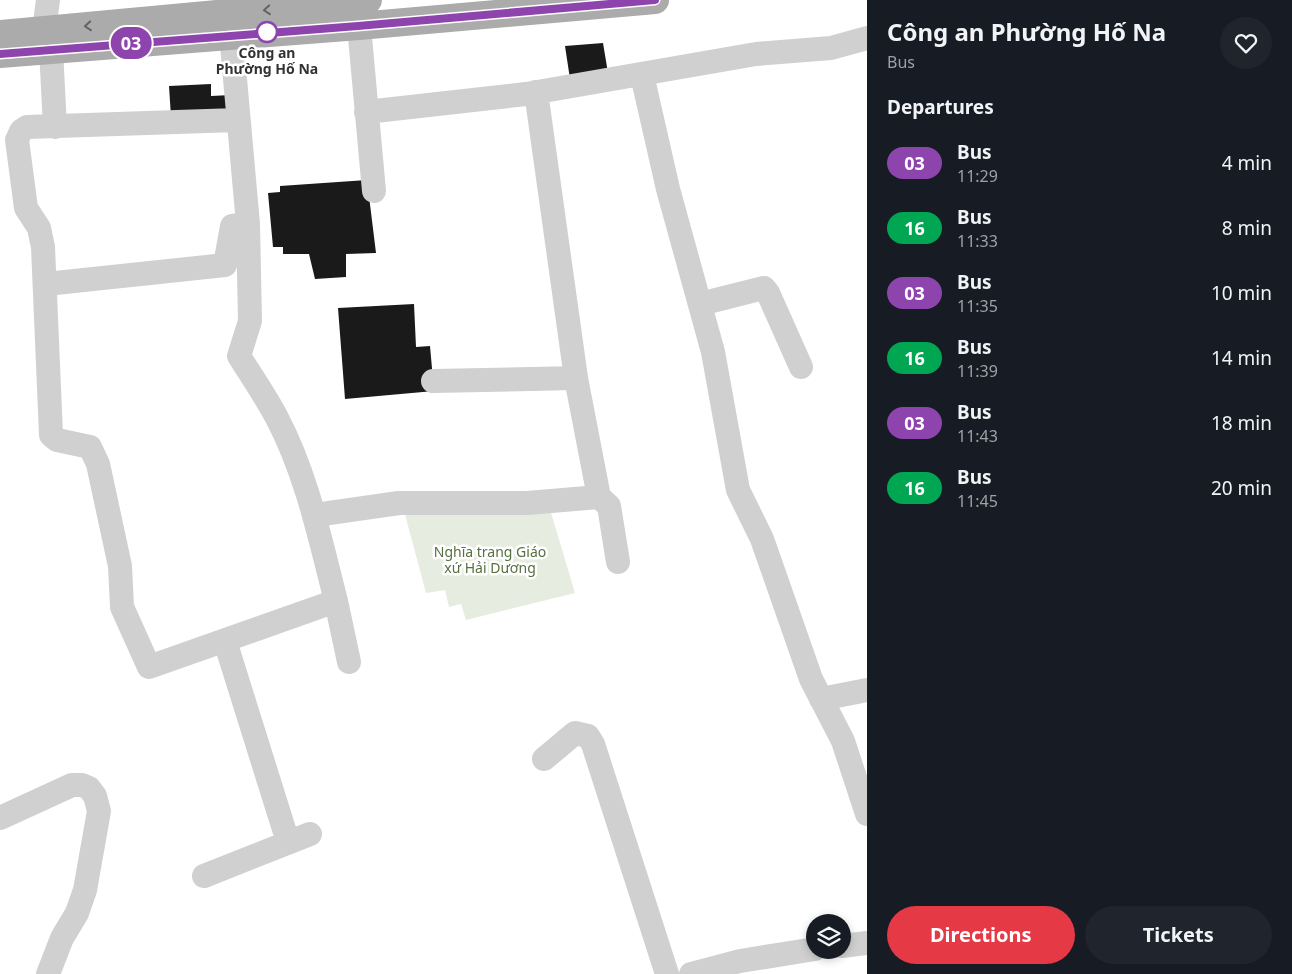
<!DOCTYPE html>
<html lang="en">
<head>
<meta charset="utf-8">
<style>
	body { margin:0; font-family:"Noto Sans",sans-serif; background:#20242c; color:#f1f3f6; height:100vh; display:flex; flex-direction:column; font-size:19px; white-space:nowrap }
	* { box-sizing:border-box; margin:0 }
	p { font-size:16px; color:#9ea1a6 }
	.icon { flex:none; width:28px; height:28px; fill:none; stroke:currentColor; stroke-width:2; stroke-linecap:round; stroke-linejoin:round }
	.map { position:relative; flex:1; overflow:hidden }
	.panel { display:flex; flex-direction:column; background:#171b24; width:425px }
	.panel>* { flex:none }
	.badge { padding:0 10px; border-radius:16px; font-size:18px; line-height:32px }
	.fabs { position:absolute; left:806px; top:914px; display:grid; gap:10px }
	.fabs a { display:grid; place-items:center; width:45px; height:45px; border-radius:50%; background:#171b24; box-shadow:0 2px 8px #0003; font-size:25px }
	.map>.badge { position:absolute; translate:-50% -50%; box-shadow:0 0 0 2px #fff }
	h2 { padding:0 20px; font-size:19px; line-height:45px }
	.round { display:grid; place-items:center; flex:none; width:52px; height:52px; border-radius:26px; background:#20242c }
	.headline { display:flex; align-items:center; justify-content:space-between; height:85px; padding:0 20px }
	h1 { font-size:24px; font-weight:700; line-height:38px }
	.cta { display:flex; gap:10px; margin-top:auto; padding:10px 20px }
	.cta a { flex:1; height:58px; border-radius:30px; background:#e63946; color:#fff; font-size:20px; font-weight:700; line-height:58px; text-align:center }
	.cta a+a { background:#20242c; color:#f1f3f6 }
	ul { padding:0; list-style:none }
	li { display:flex; align-items:center; gap:15px; height:65px; padding:0 20px }
	li div { flex:1 }
	li b { display:block; font-size:19px }
	li em { font-style:normal }
	li .badge { min-width:55px; font-weight:700; text-align:center }
	main { display:flex; flex:1; min-height:0 }
	.map>svg:first-child { display:block }
	.green { fill:#e6ecdf }
	.building { fill:#1a1a1a }
	.lines { fill:none; stroke-linecap:round; stroke-linejoin:round }
	.minor { stroke:#d0d0d0; stroke-width:24 }
	.major { stroke:#ababab; stroke-width:28 }
	.oneway { stroke:#636363 }
	.line-casing { stroke:#fff; stroke-width:11 }
	.line { stroke:#8e44ad; stroke-width:8 }
	.stop-dot { fill:#fff; stroke:#8e44ad; stroke-width:2.5 }
	.labels { text-anchor:middle; stroke-width:5; stroke-linejoin:round; paint-order:stroke }
	.stop-label { font-size:14px; font-weight:bold; fill:#333; stroke:#fff }
	.park-label { font-size:14px; fill:#56703f; stroke:#fff }
</style>
</head>
<body>
<main>
<div class="map">
<svg width="867" height="974" viewBox="0 0 867 974">
	<rect width="100%" height="100%" fill="#fff"/>
	<path class="green" d="M 549,506 L 575,593 L 466,620 L 461,604 L 449,607 L 445,590 L 426,593 L 403,507 Z"/>
	<path class="building" d="M 603,43 L 608,73 L 570,79 L 565,46 Z
		M 211,84 L 211,96 L 231,95 L 233,115 L 171,117 L 169,86 Z
		M 367,180 L 376,253 L 346,254 L 346,277 L 315,279 L 309,254 L 283,254 L 283,247 L 273,247 L 268,193 L 280,192 L 280,186 Z
		M 414,304 L 416,347 L 430,346 L 434,391 L 345,399 L 338,308 Z"/>
	<g class="lines">
		<path class="minor" d="M 359,26 L 374,191
			M 44,30 L 48,0
			M 231,34 L 248,224 L 250,321 L 239,356 C 252,377 266,397 277,418 C 307,475 320,539 336,601 L 149,667 L 122,607 L 120,566 L 98,464 L 90,447 L 57,440 L 51,435 L 43,247 L 39,228 L 26,208 L 17,140 L 21,131 L 27,127 L 237,120
			M 51,49 L 55,127
			M 642,75 L 668,189 L 713,352 L 738,490 L 762,539 L 811,679 L 843,741 L 867,814
			M 366,112 L 526,94 L 756,54 L 831,48 L 867,38
			M 46,284 L 225,265 L 232,226 L 248,224
			M 700,304 L 764,288 L 768,293 L 801,367
			M 576,378 L 599,497
			M 433,381 L 576,378 L 536,92
			M 315,515 L 399,503 L 527,503 L 599,497 L 609,506 L 618,562
			M 336,601 L 349,662
			M 225,641 L 288,842
			M 821,699 L 867,690
			M 544,759 L 575,733 L 588,736 L 593,744 L 667,974
			M 0,818 L 72,785 L 82,785 L 89,788 L 95,796 L 99,811 L 85,890 L 77,913 L 62,938 L 48,974
			M 204,876 L 310,834
			M 842,946 L 867,943
			M 691,974 L 740,961 L 815,949"/>
		<path class="major" d="M 0,34 L 368,0
			M 0,54 L 359,26 L 655,0"/>
	</g>
	<defs><path id="oneway-chevron" d="M-2-3.5L2.5 0L-2 3.5" fill="none" stroke-width="1.6" stroke-linecap="round" stroke-linejoin="round" transform="scale(1.25)"/></defs>
	<g class="oneway">
		<use href="#oneway-chevron" transform="translate(267 10) rotate(175)"/>
		<use href="#oneway-chevron" transform="translate(88 26) rotate(175)"/>
	</g>
	<g class="lines">
		<defs>
			<path id="line" d="M 0,54 L 358,26 L 655,0"/>
		</defs>
		<use href="#line" class="line-casing"/>
		<use href="#line" class="line"/>
	</g>
	<circle class="stop-dot" cx="267" cy="32" r="10"/>
	<g class="labels">
		<g class="stop-label">
			<text x="267" y="58">Công an<tspan x="267" dy="16">Phường Hố Na</tspan></text>
		</g>
		<g class="park-label">
			<text x="490" y="557">Nghĩa trang Giáo<tspan x="490" dy="16">xứ Hải Dương</tspan></text>
		</g>
	</g>
</svg>
<div class="fabs">
<a><svg class="icon" aria-label="layers" viewBox="0 0 24 24"><path d="M12 4l9 5-9 5-9-5zM3 14l9 5 9-5"/></svg></a>
</div>
<b class="badge" style="left:131px;top:43px;background:#8e44ad;color:#fff">03</b>
</div>
<section class="panel">
<div class="headline"><div><h1>Công an Phường Hố Na</h1><p>Bus</p></div><a class="round"><svg class="icon" aria-label="heart" viewBox="0 0 24 24"><path d="M12 20l-8-8c-3-5 5-10 8-4 3-6 11-1 8 4z"/></svg></a></div>
<h2>Departures</h2>
<ul>
<li><span class="badge" style="background:#8e44ad;color:#fff">03</span><div><b>Bus</b><p>11:29</p></div><em>4 min</em></li>
<li><span class="badge" style="background:#00a651;color:#fff">16</span><div><b>Bus</b><p>11:33</p></div><em>8 min</em></li>
<li><span class="badge" style="background:#8e44ad;color:#fff">03</span><div><b>Bus</b><p>11:35</p></div><em>10 min</em></li>
<li><span class="badge" style="background:#00a651;color:#fff">16</span><div><b>Bus</b><p>11:39</p></div><em>14 min</em></li>
<li><span class="badge" style="background:#8e44ad;color:#fff">03</span><div><b>Bus</b><p>11:43</p></div><em>18 min</em></li>
<li><span class="badge" style="background:#00a651;color:#fff">16</span><div><b>Bus</b><p>11:45</p></div><em>20 min</em></li>
</ul>
<div class="cta"><a>Directions</a><a>Tickets</a></div>
</section>
</main>
</body>
</html>
